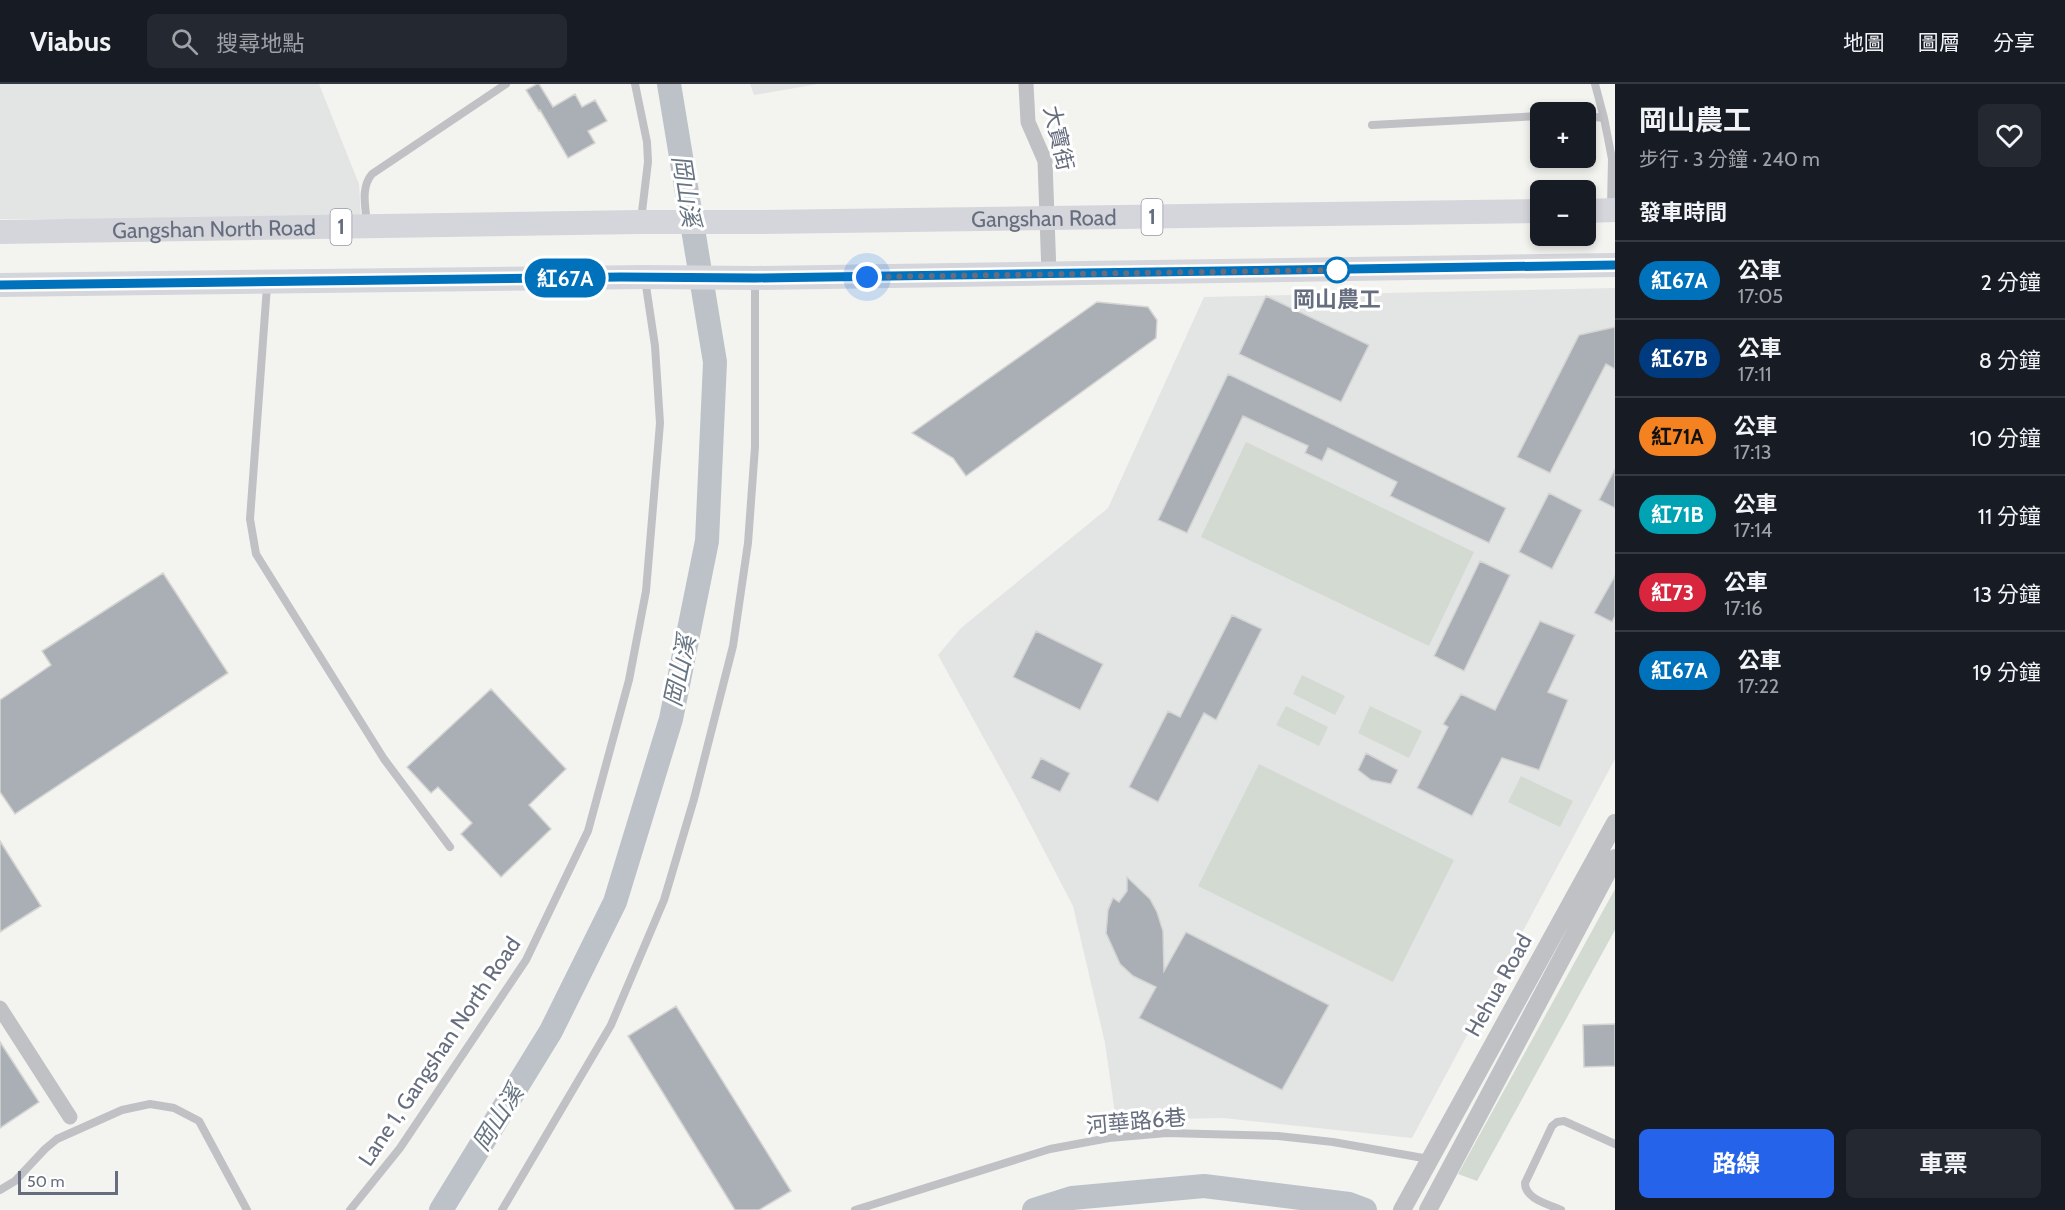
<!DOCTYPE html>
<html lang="zh-TW">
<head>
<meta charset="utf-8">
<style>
	body { margin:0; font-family:Cabin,"Noto Sans TC",sans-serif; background:#242831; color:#f1f3f6; height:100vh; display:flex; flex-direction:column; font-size:22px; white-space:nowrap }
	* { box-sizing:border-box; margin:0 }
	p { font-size:20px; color:#9ea1a6 }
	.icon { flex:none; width:33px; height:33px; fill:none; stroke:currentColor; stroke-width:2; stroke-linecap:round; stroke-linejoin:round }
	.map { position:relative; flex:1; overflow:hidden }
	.drawer { display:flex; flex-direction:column; background:#171b24; width:450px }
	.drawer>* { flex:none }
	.badge { padding:0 12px; border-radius:20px; font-size:21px; line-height:39px }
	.fabs { position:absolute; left:1530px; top:18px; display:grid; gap:12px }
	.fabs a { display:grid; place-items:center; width:66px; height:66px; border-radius:9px; background:#171b24; box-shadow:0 3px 9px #0003; font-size:30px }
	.scale { position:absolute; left:18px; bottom:15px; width:100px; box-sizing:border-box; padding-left:6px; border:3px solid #666d7e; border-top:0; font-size:16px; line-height:21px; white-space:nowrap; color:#666d7e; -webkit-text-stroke:4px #fff; paint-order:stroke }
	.you { position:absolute; width:30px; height:30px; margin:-15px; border:4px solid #fff; border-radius:50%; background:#1a73e8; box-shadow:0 0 0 9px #1a73e833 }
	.map>.badge { position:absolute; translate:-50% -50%; box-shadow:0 0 0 3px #fff }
	h2 { padding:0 24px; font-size:22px; line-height:54px }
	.round { display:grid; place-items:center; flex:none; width:63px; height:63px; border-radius:9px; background:#242831 }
	.summary { display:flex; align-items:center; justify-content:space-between; height:102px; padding:0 24px }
	h1 { font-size:28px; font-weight:700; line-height:45px }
	.cta { display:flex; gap:12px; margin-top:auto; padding:12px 24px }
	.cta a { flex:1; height:69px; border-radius:9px; background:#2563eb; color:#fff; font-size:24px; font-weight:700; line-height:69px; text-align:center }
	.cta a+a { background:#242831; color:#f1f3f6 }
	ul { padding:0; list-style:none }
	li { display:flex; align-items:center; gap:18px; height:78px; padding:0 24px; border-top:2px solid #363941 }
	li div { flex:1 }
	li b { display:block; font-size:22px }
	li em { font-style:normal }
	li .badge { min-width:66px; font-weight:700; text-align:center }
	header { display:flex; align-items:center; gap:36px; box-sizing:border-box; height:84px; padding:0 30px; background:#171b24; border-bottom:2px solid #363941 }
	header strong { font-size:28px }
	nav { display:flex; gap:33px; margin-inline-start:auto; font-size:21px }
	.search { width:420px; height:54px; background:#242831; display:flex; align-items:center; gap:15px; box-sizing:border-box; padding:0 21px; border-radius:9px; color:#9ea1a6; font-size:22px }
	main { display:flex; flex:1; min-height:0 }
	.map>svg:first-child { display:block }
	.built { fill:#e3e4e4 }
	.green { fill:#d3dad2 }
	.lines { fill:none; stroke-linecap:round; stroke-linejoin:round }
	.river { stroke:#bcc2c8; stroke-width:24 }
	.building { fill:#aaaeb5; stroke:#d4d5d3; stroke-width:1.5 }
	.service { stroke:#c0c1c5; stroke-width:8 }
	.minor { stroke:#c0c1c5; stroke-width:15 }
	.tertiary { stroke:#c0c1c5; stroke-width:18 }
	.primary { stroke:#d4d6db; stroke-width:24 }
	.line-casing { stroke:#fff; stroke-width:14 }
	.line { stroke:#0072bc; stroke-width:9 }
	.walk { stroke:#666d7e; stroke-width:6; stroke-dasharray:0 10.8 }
	.stop-dot { fill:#fff; stroke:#0072bc; stroke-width:3 }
	.labels { text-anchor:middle; stroke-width:6; stroke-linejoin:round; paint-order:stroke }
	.shield { fill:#fff; stroke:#9499a5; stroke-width:1.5 }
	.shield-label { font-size:21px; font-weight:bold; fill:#666d7e }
	.street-label { font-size:22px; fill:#666d7e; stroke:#fff }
	.stop-label { font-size:22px; font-weight:bold; fill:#666d7e; stroke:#fff }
	.water-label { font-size:24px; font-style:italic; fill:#667482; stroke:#fff }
</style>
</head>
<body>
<header>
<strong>Viabus</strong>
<div class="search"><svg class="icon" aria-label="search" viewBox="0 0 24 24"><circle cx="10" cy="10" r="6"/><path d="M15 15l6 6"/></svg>搜尋地點</div>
<nav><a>地圖</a><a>圖層</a><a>分享</a></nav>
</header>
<main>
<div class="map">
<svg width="1615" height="1126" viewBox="0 0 1615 1126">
	<rect width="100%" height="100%" fill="#f3f4f0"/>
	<path class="built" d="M 0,0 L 319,0 L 359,100 L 361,135 L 0,135 Z
		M 750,0 L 818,0 L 754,11 Z
		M 1615,204 L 1615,675 L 1412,1054 L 1223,1034 L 1116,1036 L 1105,959 L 1073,822 L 1014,709 L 938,571 L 961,544 L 1108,424 L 1204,213 Z"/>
	<path class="green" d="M 1246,358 L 1474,468 L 1429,562 L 1201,453 Z
		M 1302,591 L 1345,612 L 1335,631 L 1293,610 Z
		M 1286,622 L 1328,643 L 1319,662 L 1276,641 Z
		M 1370,622 L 1422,647 L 1409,674 L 1358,649 Z
		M 1259,680 L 1454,776 L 1393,898 L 1198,802 Z
		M 1521,692 L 1573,717 L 1560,743 L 1508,718 Z
		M 1615,805 L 1615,846 L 1477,1097 L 1458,1090 Z"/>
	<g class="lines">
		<path class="river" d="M 441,1126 L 551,947 L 615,818 L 671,635 L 707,457 L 715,278 L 669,0
			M 1034,1126 L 1072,1114 L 1204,1102 L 1349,1120 L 1365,1126"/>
	</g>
	<path class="building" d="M 537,0 L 539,0 L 553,23 L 575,10 L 582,23 L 595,16 L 607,37 L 588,47 L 595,59 L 568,74 L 540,26 L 539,27 L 526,6 Z
		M 1266,212 L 1369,261 L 1341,318 L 1239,270 Z
		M 1097,218 L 1148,223 L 1157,236 L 1156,254 L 966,392 L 953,374 L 912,349 Z
		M 1615,243 L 1615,285 L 1606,280 L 1550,389 L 1517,373 L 1579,251 Z
		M 1228,290 L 1506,424 L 1489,459 L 1390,412 L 1397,398 L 1328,364 L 1322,377 L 1305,369 L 1308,362 L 1243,332 L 1187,449 L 1158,436 Z
		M 1615,385 L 1615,424 L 1599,416 Z
		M 1549,409 L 1582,426 L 1552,485 L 1519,468 Z
		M 1480,477 L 1510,491 L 1464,587 L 1434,572 Z
		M 163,489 L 228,589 L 15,730 L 0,708 L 0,616 L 51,581 L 42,567 Z
		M 1615,492 L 1615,532 L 1612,538 L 1594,529 Z
		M 1232,531 L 1262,545 L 1216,636 L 1204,629 L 1158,718 L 1129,703 L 1168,627 L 1180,633 Z
		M 1540,537 L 1575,551 L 1548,608 L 1568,616 L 1539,686 L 1502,674 L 1472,732 L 1417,704 L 1448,643 L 1443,640 L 1461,610 L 1495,626 Z
		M 1036,547 L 1103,580 L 1080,626 L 1013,593 Z
		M 491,605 L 566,685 L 529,721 L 551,745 L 501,793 L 461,750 L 472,739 L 438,703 L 431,709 L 407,683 Z
		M 1366,669 L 1398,686 L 1391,700 L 1371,696 L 1358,686 Z
		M 1041,674 L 1070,689 L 1060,708 L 1031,694 Z
		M 0,757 L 41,822 L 0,848 Z
		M 1127,793 L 1150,815 L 1157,828 L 1163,847 L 1164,887 L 1186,848 L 1329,921 L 1282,1006 L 1139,934 L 1156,903 L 1133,892 L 1120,880 L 1106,849 L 1108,826 L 1113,814 L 1119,818 L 1127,807 Z
		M 676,922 L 791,1107 L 759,1126 L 735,1126 L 628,952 Z
		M 1615,940 L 1615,982 L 1584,983 L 1583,941 Z
		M 0,958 L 39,1018 L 0,1044 Z"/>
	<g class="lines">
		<path class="service" d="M 635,0 L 647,58 L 648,78 L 641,136
			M 1595,0 L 1604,34 L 1612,75 L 1611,122
			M 1586,32 L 1604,34
			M 1372,41 L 1540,32
			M 367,141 C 366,124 360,104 372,90 L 506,0
			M 267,202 L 250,435 L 256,470 L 384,675 L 450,763
			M 0,1106 L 15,1097 L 45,1065 L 57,1055 L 122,1026 L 150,1020 L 174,1024 L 199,1037 L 247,1126
			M 350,1126 L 400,1064 L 526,876 L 588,747 L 629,596 L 646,507 L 660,339 L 655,262 L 645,195
			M 502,1126 L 611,941 L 664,816 L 694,715 L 733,562 L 748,459 L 755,363 L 755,198
			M 855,1126 L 1050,1065 L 1109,1054 L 1167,1049 L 1278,1052 L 1333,1058 L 1429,1075
			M 1561,1126 C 1548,1120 1525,1115 1525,1099 L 1552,1042 L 1557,1038 L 1564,1037 L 1615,1060"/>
		<path class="minor" d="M 1026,0 L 1028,38 L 1045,77 L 1049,190
			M 0,924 L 70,1033"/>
		<path class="tertiary" d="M 1402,1126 L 1615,739
			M 1428,1126 L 1615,774"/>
		<g class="primary">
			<path d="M 1586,127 L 1615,126"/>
			<path id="s1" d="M 0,148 L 640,138 L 763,138 L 1540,127"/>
			<path d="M 0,201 L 645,193 L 755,194 L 1615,181"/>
		</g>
	</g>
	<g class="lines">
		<defs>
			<path id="line" d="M 0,201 L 621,193 L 755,194 L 1615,181"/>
		</defs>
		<use href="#line" class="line-casing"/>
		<use href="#line" class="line"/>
		<path class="walk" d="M 867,193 L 1339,186 L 1337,186"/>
	</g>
	<circle class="stop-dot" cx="1337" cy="186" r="12"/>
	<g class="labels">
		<g class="shield">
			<rect x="1141.5" y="115" width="21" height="36" rx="4.5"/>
			<rect x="330.5" y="125" width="21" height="36" rx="4.5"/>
		</g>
		<g class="shield-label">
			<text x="1152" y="140">1</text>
			<text x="341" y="150">1</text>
		</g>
		<g class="street-label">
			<text transform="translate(1059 54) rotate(77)" y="8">大寶街</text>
			<text dy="8" stroke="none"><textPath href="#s1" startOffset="1044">Gangshan Road</textPath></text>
			<text dy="8" stroke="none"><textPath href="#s1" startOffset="214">Gangshan North Road</textPath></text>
			<text transform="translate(1498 901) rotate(-61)" y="8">Hehua Road</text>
			<text transform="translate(439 967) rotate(-56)" y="8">Lane 1, Gangshan North Road</text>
			<text transform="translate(1136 1037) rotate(-5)" y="8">河華路6巷</text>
		</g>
		<g class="stop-label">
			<text x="1337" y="223">岡山農工</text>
		</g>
		<g class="water-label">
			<text transform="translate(686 107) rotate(81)" y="8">岡山溪</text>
			<text transform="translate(680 587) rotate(-78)" y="8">岡山溪</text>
			<text transform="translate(498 1034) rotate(-58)" y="8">岡山溪</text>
		</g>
	</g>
</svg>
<div class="fabs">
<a>+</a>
<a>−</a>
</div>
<div class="scale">50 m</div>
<div class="you" style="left:867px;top:193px"></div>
<b class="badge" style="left:565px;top:194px;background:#0072bc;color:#fff">紅67A</b>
</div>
<section class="drawer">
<div class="summary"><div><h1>岡山農工</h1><p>步行 · 3 分鐘 · 240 m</p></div><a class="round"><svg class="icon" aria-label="heart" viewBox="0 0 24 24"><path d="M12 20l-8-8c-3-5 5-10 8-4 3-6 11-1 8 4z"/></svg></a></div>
<h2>發車時間</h2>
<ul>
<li><span class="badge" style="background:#0072bc;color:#fff">紅67A</span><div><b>公車</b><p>17:05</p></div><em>2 分鐘</em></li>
<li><span class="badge" style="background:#003b80;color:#fff">紅67B</span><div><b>公車</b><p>17:11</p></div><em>8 分鐘</em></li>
<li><span class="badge" style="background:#f58220;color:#111">紅71A</span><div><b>公車</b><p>17:13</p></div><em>10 分鐘</em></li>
<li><span class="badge" style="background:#00a3b4;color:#fff">紅71B</span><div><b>公車</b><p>17:14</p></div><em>11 分鐘</em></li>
<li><span class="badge" style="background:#d7263d;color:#fff">紅73</span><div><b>公車</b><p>17:16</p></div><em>13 分鐘</em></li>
<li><span class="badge" style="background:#0072bc;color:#fff">紅67A</span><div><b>公車</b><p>17:22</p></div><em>19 分鐘</em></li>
</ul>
<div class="cta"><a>路線</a><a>車票</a></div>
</section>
</main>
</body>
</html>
